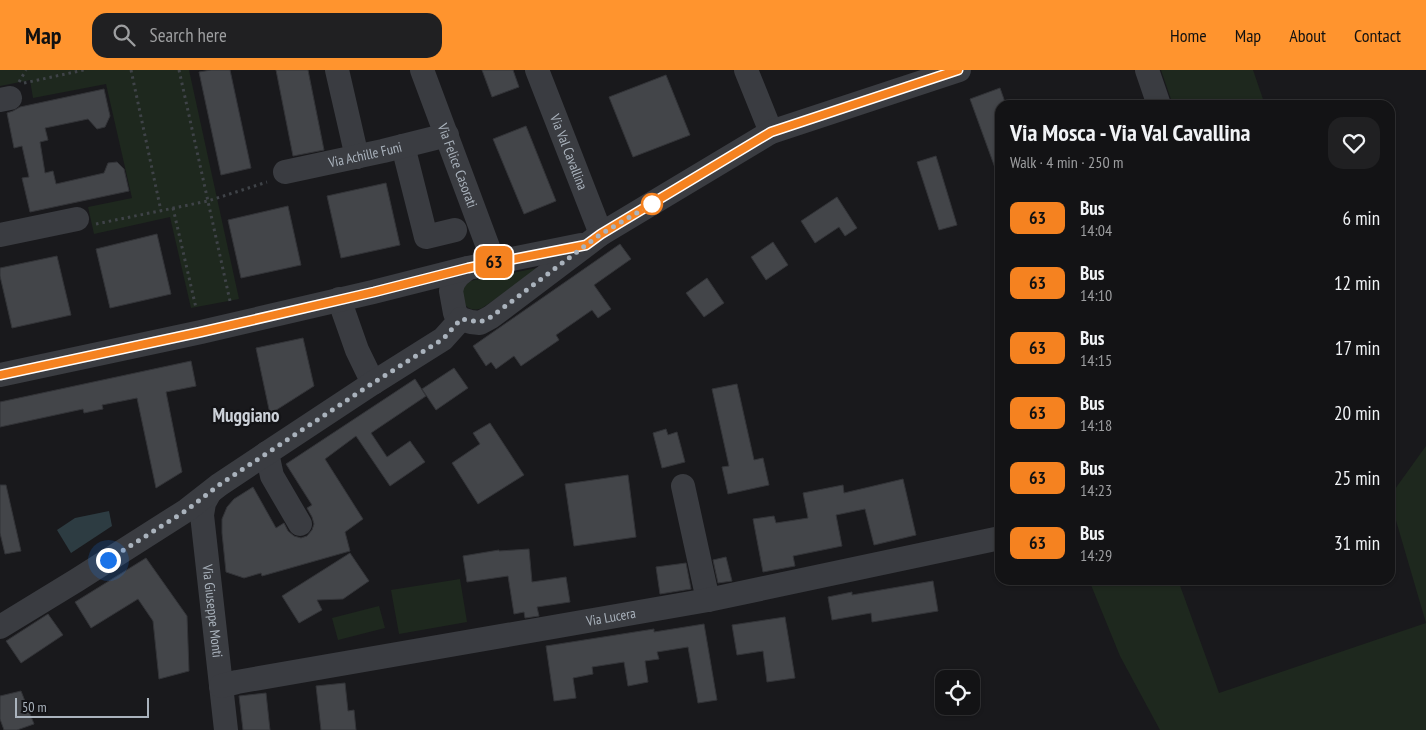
<!DOCTYPE html>
<html lang="en">
<head>
<meta charset="utf-8">
<style>
	body { margin:0; font-family:"PT Sans Narrow",sans-serif; background:#202022; color:#f1f3f6; height:100vh; display:flex; flex-direction:column; font-size:19px; white-space:nowrap }
	* { box-sizing:border-box; margin:0 }
	p { font-size:16px; color:#9d9ea0 }
	.icon { flex:none; width:28px; height:28px; fill:none; stroke:currentColor; stroke-width:2; stroke-linecap:round; stroke-linejoin:round }
	.map { position:relative; flex:1; overflow:hidden }
	.side { position:absolute; left:995px; top:30px; width:400px; height:485px; display:flex; flex-direction:column; background:#131315; border-radius:15px; box-shadow:0 1px 4px #0004,0 0 0 1px #323234 }
	.side>* { flex:none }
	.badge { padding:0 10px; border-radius:8px; font-size:18px; line-height:32px }
	.buttons { position:absolute; left:935px; top:600px; display:grid; gap:10px }
	.buttons a { display:grid; place-items:center; width:45px; height:45px; border-radius:10px; background:#131315; box-shadow:0 1px 4px #0004,0 0 0 1px #323234; font-size:25px }
	.scale { position:absolute; left:15px; bottom:12px; width:134px; box-sizing:border-box; padding-left:5px; border:2px solid #aab3bd; border-top:0; font-size:14px; line-height:18px; white-space:nowrap; color:#aab3bd; -webkit-text-stroke:4px #141417; paint-order:stroke }
	.you { position:absolute; width:25px; height:25px; margin:-12px; border:4px solid #fff; border-radius:50%; background:#1a73e8; box-shadow:0 0 0 8px #1a73e833 }
	.map>.badge { position:absolute; translate:-50% -50%; box-shadow:0 0 0 2px #fff }
	.round { display:grid; place-items:center; flex:none; width:52px; height:52px; border-radius:15px; background:#202022 }
	.headline { display:flex; align-items:center; justify-content:space-between; height:85px; padding:0 15px }
	h1 { font-size:24px; font-weight:700; line-height:38px }
	ul { padding:0; list-style:none }
	li { display:flex; align-items:center; gap:15px; height:65px; padding:0 15px }
	li div { flex:1 }
	li b { display:block; font-size:19px }
	li em { font-style:normal }
	li .badge { min-width:55px; font-weight:700; text-align:center }
	header { display:flex; align-items:center; gap:30px; box-sizing:border-box; height:70px; padding:0 25px; background:#ff942e; color:#111 }
	header strong { font-size:24px }
	nav { display:flex; gap:28px; margin-inline-start:auto; font-size:18px }
	.search { width:350px; height:45px; background:#202022; display:flex; align-items:center; gap:12px; box-sizing:border-box; padding:0 18px; border-radius:15px; color:#9d9ea0; font-size:19px }
	.map>svg:first-child { display:block }
	.green { fill:#1e281e }
	.water { fill:#2d3c42 }
	.building { fill:#434549; stroke:#333438 }
	.lines { fill:none; stroke-linecap:round; stroke-linejoin:round }
	.path { stroke:#3f4348; stroke-width:3; stroke-dasharray:2.5 4; stroke-linecap:butt }
	.minor { stroke:#3a3c41; stroke-width:24 }
	.line-casing { stroke:#fff; stroke-width:11 }
	.line { stroke:#f58220; stroke-width:8 }
	.walk { stroke:#aab3bd; stroke-width:5; stroke-dasharray:0 9 }
	.stop-dot { fill:#fff; stroke:#f58220; stroke-width:2.5 }
	.labels { text-anchor:middle; stroke-width:4.5; stroke-linejoin:round; paint-order:stroke }
	.street-label { font-size:14px; fill:#aab3bd; stroke:#141417 }
	.district-label { font-size:19px; font-weight:bold; fill:#ccd1d8; stroke:#141417 }
</style>
</head>
<body>
<header>
<strong>Map</strong>
<div class="search"><svg class="icon" aria-label="search" viewBox="0 0 24 24"><circle cx="10" cy="10" r="6"/><path d="M15 15l6 6"/></svg>Search here</div>
<nav><a>Home</a><a>Map</a><a>About</a><a>Contact</a></nav>
</header>
<div class="map">
<svg width="1426" height="660" viewBox="0 0 1426 660">
	<rect width="100%" height="100%" fill="#19191c"/>
	<path class="green" d="M 0,0 L 189,0 L 239,229 L 191,238 L 170,147 L 94,164 L 88,137 L 132,128 L 106,14 L 33,28 L 30,10 L 0,16 Z
		M 1161,0 L 1253,0 L 1265,35 L 1173,35 Z
		M 537,198 L 537,201 L 482,238 C 474,241 469,240 463,233 L 461,219 L 470,211 Z
		M 1426,376 L 1426,660 L 1160,660 L 1120,586 L 1089,510 L 1178,510 L 1219,623 L 1426,553 L 1390,430 L 1390,426 Z
		M 460,509 L 467,552 L 399,564 L 391,520 Z
		M 379,536 L 385,558 L 338,570 L 332,548 Z"/>
	<path class="water" d="M 109,441 L 112,456 L 71,483 L 57,460 L 75,448 Z"/>
	<path class="building" d="M 211,0 L 230,0 L 251,98 L 221,105 L 199,2 Z
		M 276,0 L 308,0 L 324,80 L 293,86 Z
		M 482,0 L 513,0 L 519,17 L 492,27 Z
		M 666,5 L 690,65 L 633,87 L 609,27 Z
		M 1000,18 L 1006,35 L 1000,35 L 1000,106 L 998,106 L 970,29 Z
		M 104,19 L 110,46 L 105,57 L 97,59 L 88,49 L 45,58 L 48,70 L 40,72 L 45,103 L 53,101 L 56,114 L 104,103 L 108,93 L 117,92 L 124,99 L 129,121 L 30,142 L 22,108 L 29,107 L 22,76 L 14,78 L 7,43 L 13,41 L 20,37 Z
		M 526,56 L 556,131 L 524,144 L 493,69 Z
		M 936,86 L 957,155 L 939,160 L 917,92 Z
		M 386,113 L 400,175 L 341,188 L 327,126 Z
		M 837,127 L 857,158 L 845,166 L 839,157 L 815,173 L 801,151 Z
		M 288,136 L 301,195 L 241,208 L 228,150 Z
		M 157,164 L 171,224 L 110,238 L 96,179 Z
		M 773,172 L 788,195 L 766,210 L 751,187 Z
		M 620,174 L 631,189 L 594,215 L 611,239 L 598,248 L 592,240 L 556,265 L 559,270 L 521,296 L 514,286 L 496,299 L 491,292 L 486,296 L 473,276 Z
		M 57,186 L 71,245 L 12,258 L 0,206 L 0,198 Z
		M 707,208 L 724,233 L 704,247 L 686,223 Z
		M 303,268 L 314,316 L 270,344 L 256,278 Z
		M 191,291 L 196,316 L 166,322 L 182,402 L 156,418 L 137,328 L 102,335 L 103,339 L 84,343 L 83,339 L 0,357 L 0,332 Z
		M 454,298 L 468,318 L 436,340 L 422,319 Z
		M 415,309 L 426,326 L 371,363 L 387,387 L 410,371 L 425,392 L 390,416 L 356,366 L 325,389 L 363,449 L 345,462 L 350,481 L 262,506 L 261,503 L 244,508 L 226,502 L 222,463 L 222,449 L 227,437 L 234,429 L 253,417 L 276,458 L 284,453 L 288,461 L 294,466 L 301,468 L 307,466 L 312,460 L 314,454 L 312,447 L 307,438 L 312,435 L 286,394 Z
		M 737,314 L 754,390 L 763,388 L 769,415 L 728,424 L 722,397 L 729,396 L 712,319 Z
		M 490,353 L 524,405 L 478,434 L 452,393 L 480,374 L 473,363 Z
		M 666,359 L 668,365 L 677,362 L 685,392 L 662,398 L 653,363 Z
		M 628,405 L 636,467 L 574,476 L 565,414 Z
		M 903,409 L 916,465 L 874,475 L 865,439 L 836,445 L 842,476 L 793,486 L 795,496 L 763,502 L 753,449 L 774,446 L 776,453 L 808,448 L 803,423 L 843,415 L 844,423 Z
		M 0,415 L 6,415 L 21,481 L 5,484 L 0,463 Z
		M 529,479 L 532,512 L 566,507 L 570,532 L 537,537 L 539,546 L 525,548 L 524,542 L 514,544 L 508,506 L 467,512 L 463,486 L 499,480 L 499,481 Z
		M 350,483 L 369,511 L 343,529 L 317,530 L 322,540 L 299,553 L 282,526 Z
		M 726,487 L 732,511 L 718,513 L 713,490 Z
		M 146,488 L 187,546 L 189,601 L 159,609 L 153,551 L 138,529 L 91,558 L 75,532 Z
		M 686,493 L 691,519 L 660,524 L 656,497 Z
		M 933,511 L 938,541 L 872,552 L 871,543 L 832,550 L 828,527 L 852,522 L 852,525 Z
		M 48,544 L 63,565 L 21,593 L 6,571 Z
		M 785,547 L 795,608 L 767,612 L 763,581 L 737,585 L 732,555 Z
		M 704,554 L 717,630 L 698,633 L 688,577 L 657,582 L 659,589 L 645,591 L 648,612 L 628,616 L 624,592 L 592,597 L 593,604 L 573,608 L 576,628 L 554,631 L 546,576 L 654,559 L 654,562 Z
		M 345,613 L 348,641 L 354,640 L 356,660 L 321,660 L 316,616 Z
		M 21,621 L 34,654 L 17,660 L 4,660 L 0,649 L 0,626 Z
		M 266,623 L 270,660 L 243,660 L 239,626 Z"/>
	<g class="lines">
		<path class="path" d="M 131,0 L 161,141
			M 179,0 L 230,231
			M 19,12 L 26,0
			M 24,13 L 84,0
			M 173,138 L 196,238
			M 96,154 L 208,131 L 267,112"/>
		<g class="minor">
			<path d="M 337,0 L 357,87"/>
			<path id="s1" d="M 422,0 L 494,193"/>
			<path id="s2" d="M 537,0 L 601,164"/>
			<path d="M 746,0 L 771,62"/>
			<path d="M 1147,0 L 1159,35"/>
			<path d="M 0,30 L 10,28"/>
			<path d="M 403,76 L 426,167 L 455,160"/>
			<path id="s3" d="M 285,102 L 383,81 L 447,65"/>
			<path d="M 0,165 L 77,149"/>
			<path d="M 468,198 L 458,206 L 453,213 L 451,221 L 455,243 L 461,249 L 471,252 L 480,253 L 491,247 L 601,164 L 771,62 L 959,0"/>
			<path d="M 339,229 L 357,280 L 373,313"/>
			<path d="M 0,305 L 201,262 L 373,222 L 468,198 L 581,175"/>
			<path d="M 267,383 L 272,406 L 300,454"/>
			<path d="M 683,416 L 708,530"/>
			<path id="s4" d="M 209,424 L 204,433 L 202,445 L 226,660"/>
			<path d="M 0,557 L 77,510 L 187,440 L 219,415 L 267,383 L 373,313 L 443,269 L 461,249"/>
			<path id="s5" d="M 221,616 L 237,612 L 708,530 L 1000,468"/>
		</g>
	</g>
	<g class="lines">
		<defs>
			<path id="line" d="M 0,305 L 201,262 L 374,222 L 468,198 L 586,175 L 601,164 L 771,62 L 958,0"/>
		</defs>
		<use href="#line" class="line-casing"/>
		<use href="#line" class="line"/>
		<path class="walk" d="M 108,490 L 187,440 L 219,415 L 373,313 L 443,269 L 461,249 L 480,252 L 491,247 L 586,175 L 601,164 L 652,134"/>
	</g>
	<circle class="stop-dot" cx="652" cy="134" r="10"/>
	<g class="labels">
		<g class="street-label">
			<text dy="5" stroke="none"><textPath href="#s2" startOffset="88">Via Val Cavallina</textPath></text>
			<text dy="5" stroke="none"><textPath href="#s3" startOffset="82">Via Achille Funi</textPath></text>
			<text dy="5" stroke="none"><textPath href="#s1" startOffset="102">Via Felice Casorati</textPath></text>
			<text dy="5" stroke="none"><textPath href="#s4" startOffset="119">Via Giuseppe Monti</textPath></text>
			<text dy="5" stroke="none"><textPath href="#s5" startOffset="396">Via Lucera</textPath></text>
		</g>
		<g class="district-label">
			<text x="246" y="352">Muggiano</text>
		</g>
	</g>
</svg>
<div class="buttons">
<a><svg class="icon" aria-label="locate" viewBox="0 0 24 24"><circle cx="12" cy="12" r="6"/><path d="M12 2v4M12 18v4M2 12h4M18 12h4"/></svg></a>
</div>
<div class="scale">50 m</div>
<div class="you" style="left:108px;top:490px"></div>
<b class="badge" style="left:494px;top:192px;background:#f58220;color:#111">63</b>
<section class="side">
<div class="headline"><div><h1>Via Mosca - Via Val Cavallina</h1><p>Walk · 4 min · 250 m</p></div><a class="round"><svg class="icon" aria-label="heart" viewBox="0 0 24 24"><path d="M12 20l-8-8c-3-5 5-10 8-4 3-6 11-1 8 4z"/></svg></a></div>
<ul>
<li><span class="badge" style="background:#f58220;color:#111">63</span><div><b>Bus</b><p>14:04</p></div><em>6 min</em></li>
<li><span class="badge" style="background:#f58220;color:#111">63</span><div><b>Bus</b><p>14:10</p></div><em>12 min</em></li>
<li><span class="badge" style="background:#f58220;color:#111">63</span><div><b>Bus</b><p>14:15</p></div><em>17 min</em></li>
<li><span class="badge" style="background:#f58220;color:#111">63</span><div><b>Bus</b><p>14:18</p></div><em>20 min</em></li>
<li><span class="badge" style="background:#f58220;color:#111">63</span><div><b>Bus</b><p>14:23</p></div><em>25 min</em></li>
<li><span class="badge" style="background:#f58220;color:#111">63</span><div><b>Bus</b><p>14:29</p></div><em>31 min</em></li>
</ul>
</section>
</div>
</body>
</html>
